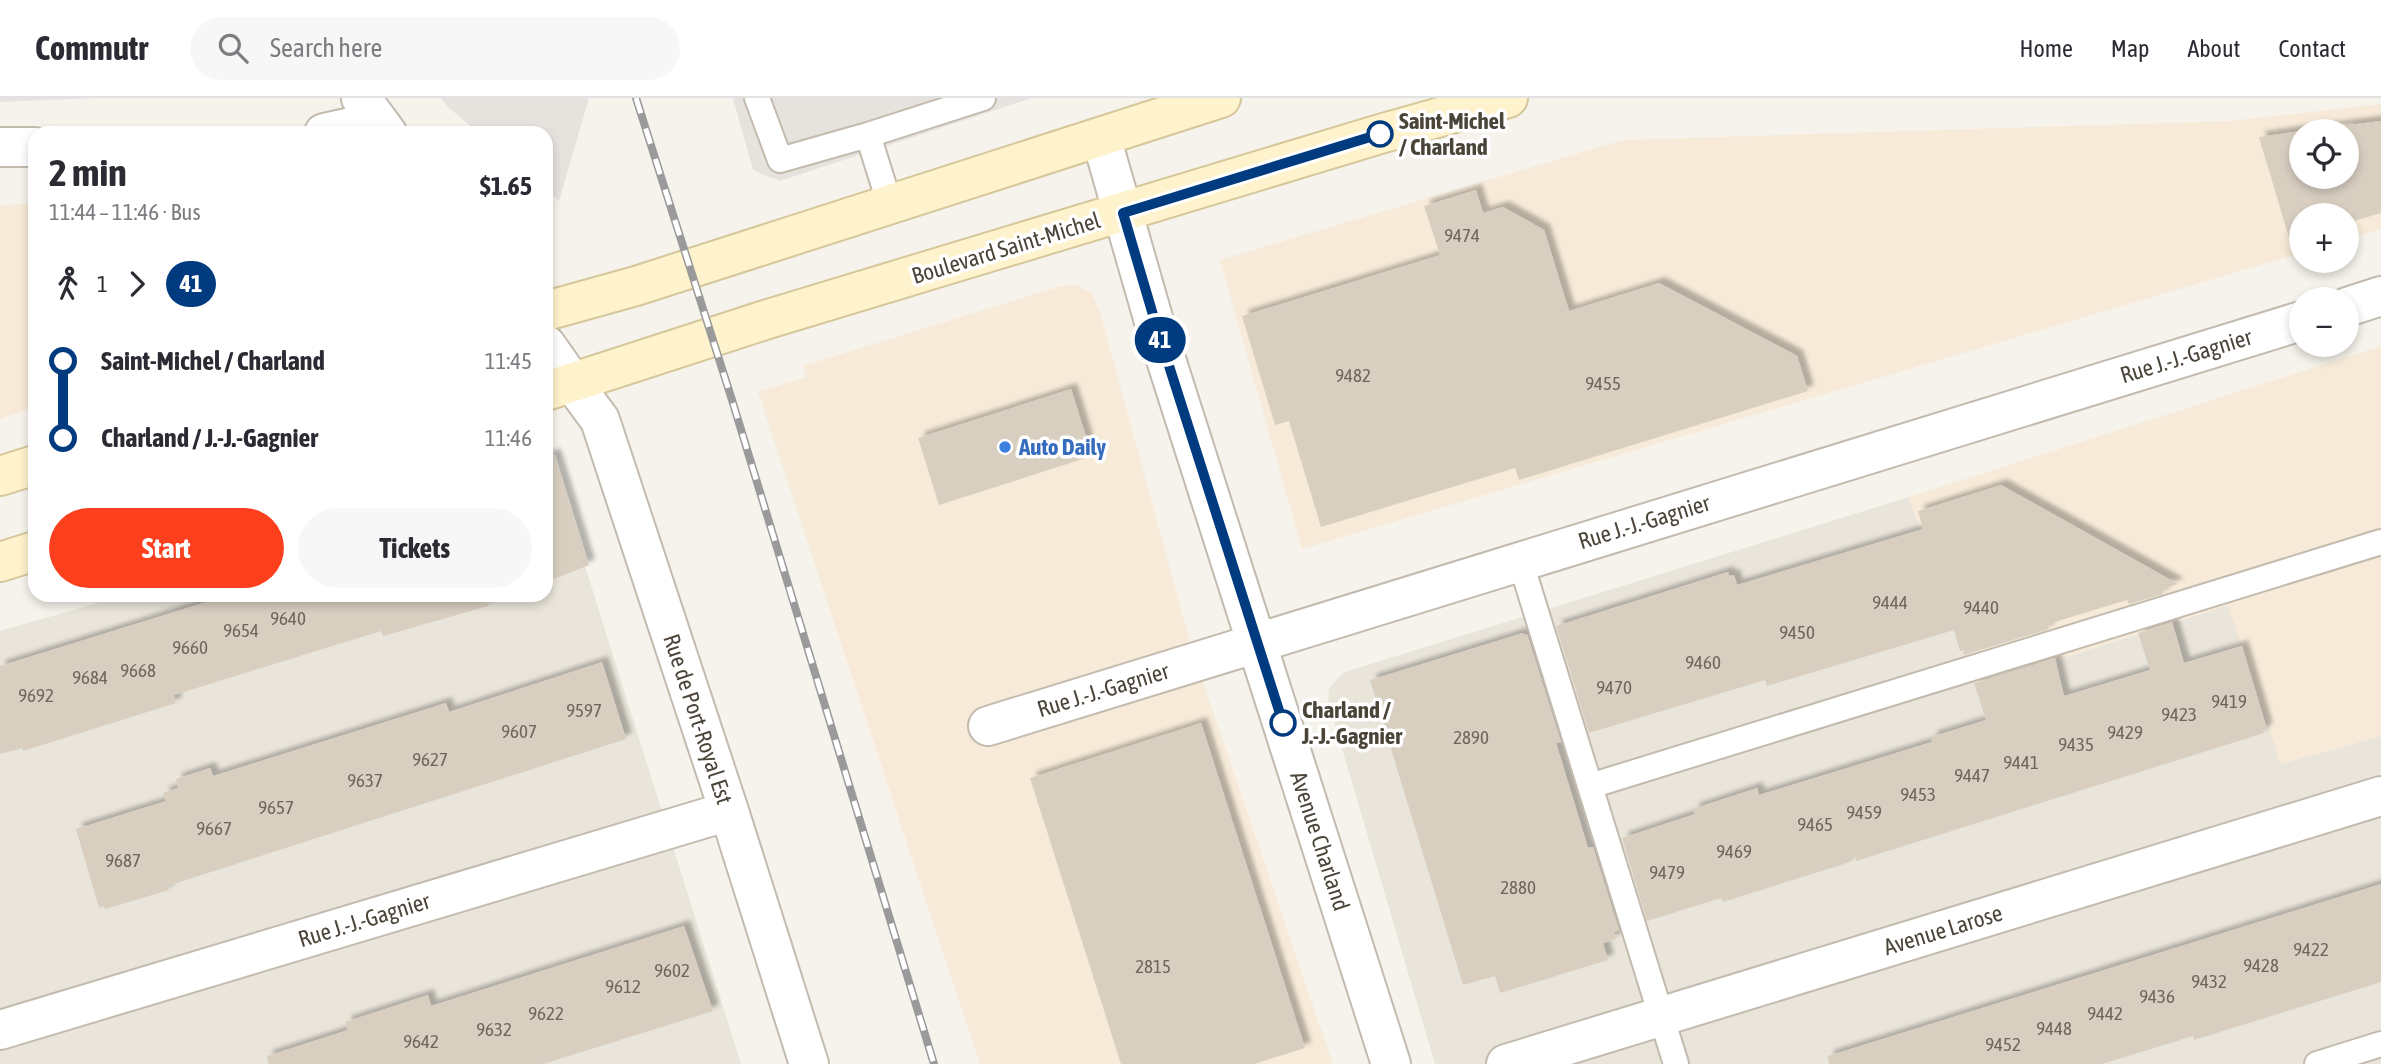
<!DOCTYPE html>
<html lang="en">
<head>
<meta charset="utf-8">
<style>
	body { margin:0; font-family:"Asap Condensed",sans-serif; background:#f7f7f7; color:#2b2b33; height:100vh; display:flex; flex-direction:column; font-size:26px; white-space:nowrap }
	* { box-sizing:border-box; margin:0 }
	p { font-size:23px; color:#7c7c81 }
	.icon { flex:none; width:38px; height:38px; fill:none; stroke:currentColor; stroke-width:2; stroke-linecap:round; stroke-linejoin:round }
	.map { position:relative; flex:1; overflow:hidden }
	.details { position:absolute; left:28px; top:28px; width:525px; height:476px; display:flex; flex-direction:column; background:#fff; border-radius:21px; box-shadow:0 4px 10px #0003 }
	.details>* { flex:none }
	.badge { padding:0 14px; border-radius:23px; font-size:24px; line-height:46px }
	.controls { position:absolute; left:2289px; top:21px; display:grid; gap:14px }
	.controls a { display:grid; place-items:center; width:70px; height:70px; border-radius:50%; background:#fff; box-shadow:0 4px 10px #0003; font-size:35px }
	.map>.badge { position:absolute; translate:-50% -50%; box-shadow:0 0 0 4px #fff }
	.legs { display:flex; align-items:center; gap:10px; height:77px; padding:0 21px; font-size:23px }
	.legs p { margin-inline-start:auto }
	.overview { display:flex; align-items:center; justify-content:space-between; height:119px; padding:0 21px }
	h1 { font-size:38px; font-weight:700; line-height:52px }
	.cta { display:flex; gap:14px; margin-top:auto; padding:14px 21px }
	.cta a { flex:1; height:80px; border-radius:42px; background:#fc3f1d; color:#fff; font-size:28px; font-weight:700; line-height:80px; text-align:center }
	.cta a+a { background:#f7f7f7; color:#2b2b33 }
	ul { padding:0 21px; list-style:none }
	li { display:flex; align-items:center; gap:24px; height:77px; font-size:26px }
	li i { display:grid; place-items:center; width:10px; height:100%; margin:0 9px; background:currentColor }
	li i::after { content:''; width:18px; height:18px; margin:-9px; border:5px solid; border-radius:50%; background:#fff }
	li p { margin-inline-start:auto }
	li:first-child i { background:linear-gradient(#0000 50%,currentColor 0) }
	li:last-child i { background:linear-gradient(currentColor 50%,#0000 0) }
	header { display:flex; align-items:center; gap:42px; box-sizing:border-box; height:98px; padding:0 35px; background:#fff; border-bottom:2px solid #e1e1e2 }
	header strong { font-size:33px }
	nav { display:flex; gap:38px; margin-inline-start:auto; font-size:24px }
	.search { width:490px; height:63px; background:#f7f7f7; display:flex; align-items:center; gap:18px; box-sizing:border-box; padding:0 24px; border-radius:38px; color:#7c7c81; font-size:26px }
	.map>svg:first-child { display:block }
	.residential { fill:#eae5da }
	.commercial { fill:#f7ead8; fill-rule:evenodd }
	.industrial { fill:#e6e2dd }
	.building { fill:#d8cfc1; filter:url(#shadow) }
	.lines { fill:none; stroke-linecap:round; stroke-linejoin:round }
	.service-casing { stroke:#c2bbae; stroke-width:28 }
	.minor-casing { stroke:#c2bbae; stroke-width:42 }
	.tertiary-casing { stroke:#c2bbae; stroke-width:42 }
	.secondary-casing { stroke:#d6c79b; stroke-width:42 }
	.service { stroke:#fff; stroke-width:24 }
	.minor { stroke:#fff; stroke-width:38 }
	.tertiary { stroke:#fff; stroke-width:38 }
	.secondary { stroke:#fff3cd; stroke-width:38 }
	.rail-casing { stroke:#9a9a9a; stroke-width:8 }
	.rail { stroke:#fff; stroke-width:5; stroke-dasharray:16; stroke-linecap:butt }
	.line-1-casing { stroke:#fff; stroke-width:16 }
	.line-1 { stroke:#003b80; stroke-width:10 }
	.stop-1-dot { fill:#fff; stroke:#003b80; stroke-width:3.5 }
	.shop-dot { fill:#3f7fe0; stroke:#fff; stroke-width:2.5 }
	.labels { text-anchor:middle; stroke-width:7; stroke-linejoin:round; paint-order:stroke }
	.number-label { font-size:19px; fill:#6e675b }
	.stop-label { font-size:23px; font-weight:bold; fill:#4b4439; stroke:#fff; text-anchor:start }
	.street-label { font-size:23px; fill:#4b4439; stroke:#fff }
	.shop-label { font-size:23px; font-weight:bold; fill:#366cbe; stroke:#fff; text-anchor:start }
</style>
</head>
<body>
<header>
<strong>Commutr</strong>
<div class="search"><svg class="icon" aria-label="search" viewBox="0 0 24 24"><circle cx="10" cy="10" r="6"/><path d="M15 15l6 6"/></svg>Search here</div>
<nav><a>Home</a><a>Map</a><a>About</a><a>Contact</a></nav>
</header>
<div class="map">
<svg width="2381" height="966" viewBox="0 0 2381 966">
	<defs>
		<filter id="shadow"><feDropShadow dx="6" dy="-6" stdDeviation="2" flood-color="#0004"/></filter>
	</defs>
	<rect width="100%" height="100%" fill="#f6f3ec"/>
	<path class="residential" d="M 555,372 L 741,966 L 0,966 L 0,533 L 125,497 L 546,497 L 546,374 Z
		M 1909,399 L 1976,588 L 2229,507 L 2281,666 L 2381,638 L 2381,966 L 1435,966 L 1328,603 L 1329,591 L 1336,582 L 1345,574 Z"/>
	<path class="commercial" d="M 2381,6 L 2381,131 L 2347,141 L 2347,117 L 2301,117 L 2301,155 L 1302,451 L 1220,162 L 1623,42 L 2229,23 ZM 2301,33 L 2347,33 L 2347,79 L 2301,79 Z
		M 35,106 L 35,309 L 0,321 L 0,107 Z
		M 1075,187 L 1092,195 L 1101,218 L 1193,555 L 1333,966 L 980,966 L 758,294 L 806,279 L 803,268 L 1061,188 Z
		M 2381,248 L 2381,638 L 2281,666 L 2228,507 L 1976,588 L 1909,399 Z"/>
	<path class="industrial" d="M 0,0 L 95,0 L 0,4 Z
		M 441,0 L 589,0 L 559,103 L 546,92 L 546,35 L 479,35 L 448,9 Z
		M 733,0 L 1032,0 L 780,83 L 753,72 Z"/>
	<path class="building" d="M 2381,23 L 2381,115 L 2347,125 L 2347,117 L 2301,117 L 2301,139 L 2290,143 L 2259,39 L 2301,33 L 2301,79 L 2347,79 L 2347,33 L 2303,33 Z
		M 1476,92 L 1483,115 L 1503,109 L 1544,132 L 1569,213 L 1659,185 L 1797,258 L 1808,293 L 1519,382 L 1515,370 L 1321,429 L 1289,323 L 1275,327 L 1242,218 L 1440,157 L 1424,108 Z
		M 1071,291 L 1092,358 L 939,407 L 918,340 Z
		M 555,357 L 589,467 L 546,484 L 546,358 Z
		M 2001,387 L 2178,486 L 2162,491 L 2163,496 L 2129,506 L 2127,502 L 2048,526 L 2049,531 L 1964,557 L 1963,552 L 1960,553 L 1954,532 L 1767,588 L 1765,582 L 1589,635 L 1556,528 L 1728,474 L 1729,478 L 1734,477 L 1737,487 L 1923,431 L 1918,413 Z
		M 229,497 L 486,497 L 488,508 L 383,538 L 381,533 L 174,597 L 176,605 L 23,653 L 22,650 L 0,656 L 0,568 Z
		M 2172,524 L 2184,565 L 2242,548 L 2267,631 L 2263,632 L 2264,635 L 1856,763 L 1855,759 L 1850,764 L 1723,804 L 1721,800 L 1647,823 L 1622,740 L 1695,716 L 1693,711 L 1757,690 L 1759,697 L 1932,644 L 1931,639 L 1986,622 L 1974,585 L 2055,560 L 2064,598 L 2150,572 L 2138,535 Z
		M 1523,535 L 1524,537 L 1527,536 L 1561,644 L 1556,645 L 1588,750 L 1593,749 L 1619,832 L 1614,834 L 1616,841 L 1603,845 L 1608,862 L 1500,895 L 1495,878 L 1463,887 L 1370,582 Z
		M 602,564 L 626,641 L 167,788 L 169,792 L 105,811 L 104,808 L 99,810 L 76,731 L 166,703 L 163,695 L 178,690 L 176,681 L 210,670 L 213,678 L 446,605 L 449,614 Z
		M 1201,625 L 1305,950 L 1254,966 L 1121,966 L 1030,680 Z
		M 2381,786 L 2381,884 L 2194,942 L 2193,938 L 2102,966 L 1829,966 L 1828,958 Z
		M 684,828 L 713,913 L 543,966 L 268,966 L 267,958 L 348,932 L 345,924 L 428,897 L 431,908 Z"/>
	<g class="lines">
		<defs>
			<path id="service" d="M 757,0 L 780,62 L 868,37 L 983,0
				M 868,37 L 890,107
				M 1520,462 L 1676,966
				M 1590,688 L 2381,444
				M 2317,966 L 2381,946"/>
			<path id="minor" d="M 324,35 L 378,23
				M 0,49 L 35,49
				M 2347,209 L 2381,198
				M 572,284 L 600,322 L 729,713 L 809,966
				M 988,628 L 2301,223
				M 0,932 L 729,713
				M 1506,966 L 2381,698"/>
			<path id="tertiary" d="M 361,0 L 387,35
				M 1101,39 L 1155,227 L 1391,966
				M 546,247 L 572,284"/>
			<path id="secondary" d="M 546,213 L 636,188 L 1221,0
				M 546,293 L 768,221 L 1380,36 L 1508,0
				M 0,378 L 35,367
				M 0,464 L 35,453"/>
		</defs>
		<use href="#service" class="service-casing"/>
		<use href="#minor" class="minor-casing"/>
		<use href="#tertiary" class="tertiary-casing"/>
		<use href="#secondary" class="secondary-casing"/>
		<use href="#service" class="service"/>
		<use href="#minor" class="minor"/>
		<use href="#tertiary" class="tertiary"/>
		<use href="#secondary" class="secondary"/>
		<defs>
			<path id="rail" d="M 636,0 L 732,302 L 934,966"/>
		</defs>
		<use href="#rail" class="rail-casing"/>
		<use href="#rail" class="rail"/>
	</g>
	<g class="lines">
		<defs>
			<path id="line-1" d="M 1283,625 L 1156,227 L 1123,115 L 1380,36"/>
		</defs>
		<use href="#line-1" class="line-1-casing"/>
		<use href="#line-1" class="line-1"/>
	</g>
	<g class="stop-1-dot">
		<circle cx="1380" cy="36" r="12"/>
		<circle cx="1283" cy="625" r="12"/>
	</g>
	<circle class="shop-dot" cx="1005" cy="349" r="7"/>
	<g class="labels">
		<g class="number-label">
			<text x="1462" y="144">9474</text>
			<text x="1353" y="284">9482</text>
			<text x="1603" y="292">9455</text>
			<text x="1890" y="511">9444</text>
			<text x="1981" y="516">9440</text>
			<text x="288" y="527">9640</text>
			<text x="241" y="539">9654</text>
			<text x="1797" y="541">9450</text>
			<text x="190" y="556">9660</text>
			<text x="1703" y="571">9460</text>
			<text x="138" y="579">9668</text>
			<text x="90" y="586">9684</text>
			<text x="1614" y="596">9470</text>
			<text x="36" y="604">9692</text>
			<text x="2229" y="610">9419</text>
			<text x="584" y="619">9597</text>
			<text x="2179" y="623">9423</text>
			<text x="519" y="640">9607</text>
			<text x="2125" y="641">9429</text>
			<text x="1471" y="646">2890</text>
			<text x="2076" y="653">9435</text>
			<text x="430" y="668">9627</text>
			<text x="2021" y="671">9441</text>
			<text x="1972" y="684">9447</text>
			<text x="365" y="689">9637</text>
			<text x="1918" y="703">9453</text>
			<text x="276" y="716">9657</text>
			<text x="1864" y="721">9459</text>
			<text x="1815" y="733">9465</text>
			<text x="214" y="737">9667</text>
			<text x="1734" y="760">9469</text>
			<text x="123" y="769">9687</text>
			<text x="1667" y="781">9479</text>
			<text x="1518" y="796">2880</text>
			<text x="2311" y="858">9422</text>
			<text x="2261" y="874">9428</text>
			<text x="1153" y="875">2815</text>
			<text x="672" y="879">9602</text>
			<text x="2209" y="890">9432</text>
			<text x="623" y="895">9612</text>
			<text x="2157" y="905">9436</text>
			<text x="546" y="922">9622</text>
			<text x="2105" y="922">9442</text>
			<text x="2054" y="937">9448</text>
			<text x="494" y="938">9632</text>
			<text x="421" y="950">9642</text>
			<text x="2003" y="953">9452</text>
		</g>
		<g class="stop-label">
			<text x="1399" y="31">Saint-Michel<tspan x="1399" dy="26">/ Charland</tspan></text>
			<text x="1302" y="620">Charland /<tspan x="1302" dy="26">J.-J.-Gagnier</tspan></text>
		</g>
		<g class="street-label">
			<text transform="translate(1006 150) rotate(-17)" y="8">Boulevard Saint-Michel</text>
			<text transform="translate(2186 258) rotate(-17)" y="8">Rue J.-J.-Gagnier</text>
			<text transform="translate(1644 424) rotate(-17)" y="8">Rue J.-J.-Gagnier</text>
			<text transform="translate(1103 592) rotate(-17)" y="8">Rue J.-J.-Gagnier</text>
			<text transform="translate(698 621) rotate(72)" y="8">Rue de Port-Royal Est</text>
			<text transform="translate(1320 743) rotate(72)" y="8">Avenue Charland</text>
			<text transform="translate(364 822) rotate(-17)" y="8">Rue J.-J.-Gagnier</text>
			<text transform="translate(1943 832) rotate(-17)" y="8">Avenue Larose</text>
		</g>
		<g class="shop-label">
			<text x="1019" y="357">Auto Daily</text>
		</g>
	</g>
</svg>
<div class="controls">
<a><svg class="icon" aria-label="locate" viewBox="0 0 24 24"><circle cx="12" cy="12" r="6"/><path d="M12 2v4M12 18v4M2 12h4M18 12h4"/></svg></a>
<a>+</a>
<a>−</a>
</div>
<b class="badge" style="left:1160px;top:242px;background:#003b80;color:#fff">41</b>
<section class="details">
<div class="overview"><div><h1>2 min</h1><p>11:44 – 11:46 · Bus</p></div><b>$1.65</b></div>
<div class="legs"><svg class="icon" aria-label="walk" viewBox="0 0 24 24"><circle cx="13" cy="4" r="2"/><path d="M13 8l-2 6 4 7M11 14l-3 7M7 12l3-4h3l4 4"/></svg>1<svg class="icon" aria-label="forward" viewBox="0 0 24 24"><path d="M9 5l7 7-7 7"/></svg><b class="badge" style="background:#003b80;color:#fff">41</b></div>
<ul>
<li><i style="color:#003b80"></i><b>Saint-Michel / Charland</b><p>11:45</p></li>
<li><i style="color:#003b80"></i><b>Charland / J.-J.-Gagnier</b><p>11:46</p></li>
</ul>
<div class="cta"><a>Start</a><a>Tickets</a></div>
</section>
</div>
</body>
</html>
